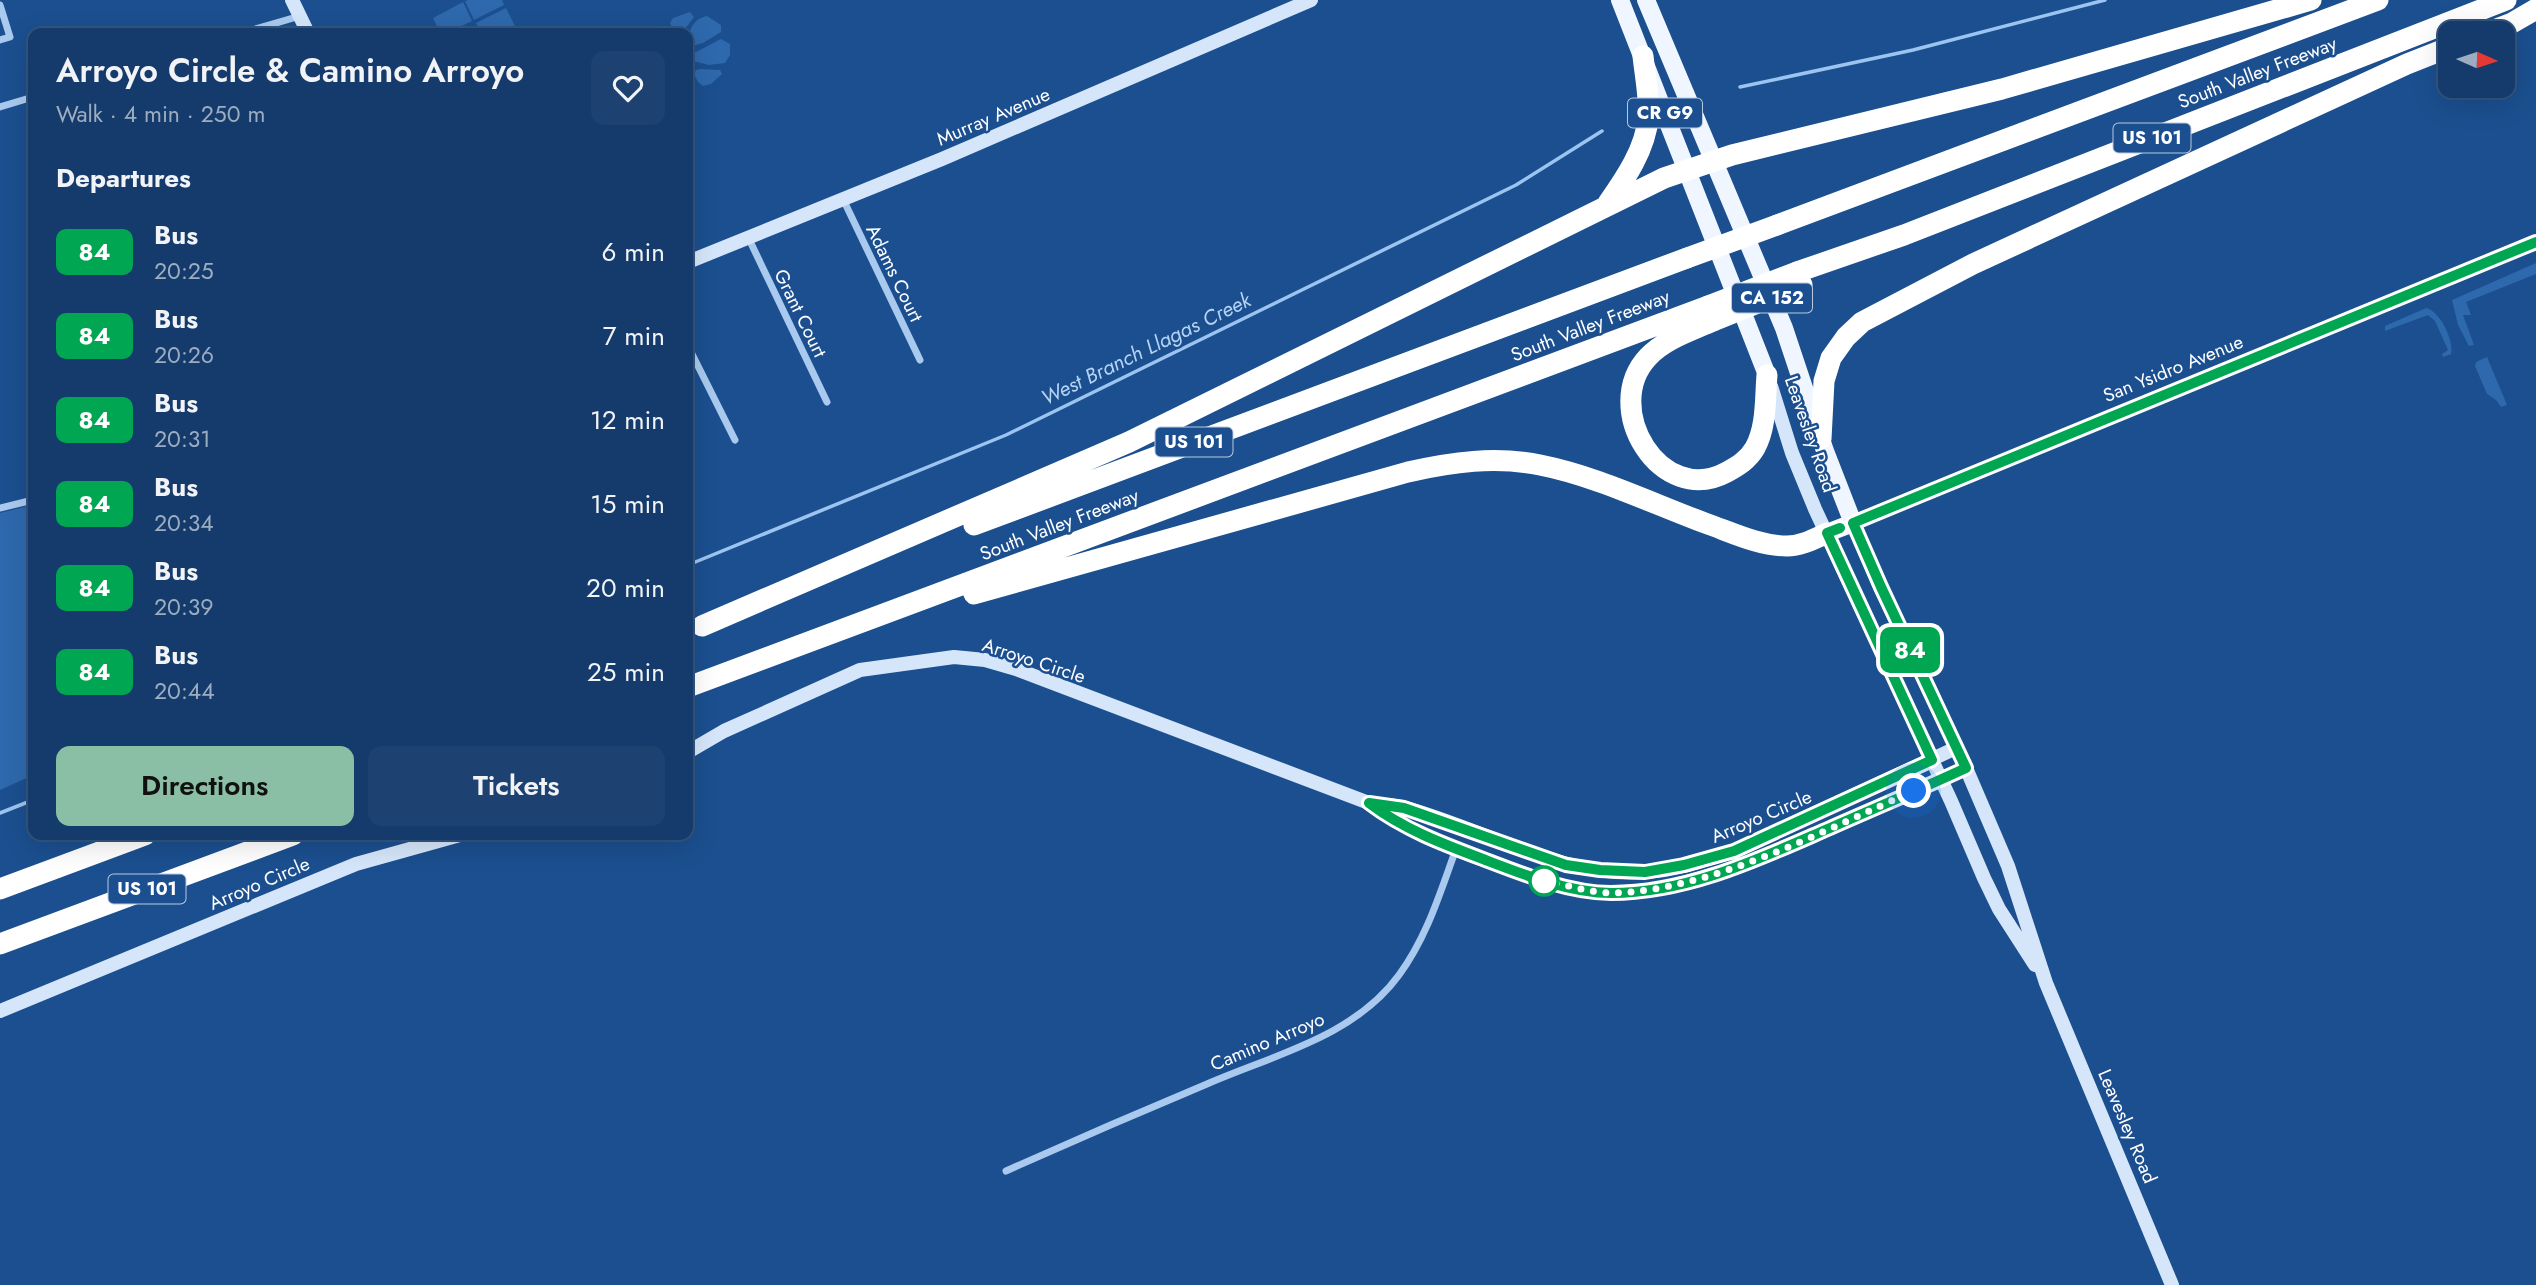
<!DOCTYPE html>
<html lang="en">
<head>
<meta charset="utf-8">
<style>
	body { margin:0; font-family:Jost,sans-serif; background:#1d4271; color:#f1f3f6; height:100vh; display:flex; flex-direction:column; font-size:26px; white-space:nowrap }
	* { box-sizing:border-box; margin:0 }
	p { font-size:23px; color:#9dadc1 }
	.icon { flex:none; width:38px; height:38px; fill:none; stroke:currentColor; stroke-width:2; stroke-linecap:round; stroke-linejoin:round }
	.map { position:relative; flex:1; overflow:hidden }
	.sheet { position:absolute; left:28px; top:28px; width:665px; height:812px; display:flex; flex-direction:column; background:#143b6b; border-radius:14px; box-shadow:0 7px 28px #0002,0 0 0 2px #33557e }
	.sheet>* { flex:none }
	.badge { padding:0 14px; border-radius:10px; font-size:24px; line-height:46px }
	.needle { width:46px; rotate:93deg }
	.tools { position:absolute; left:2438px; top:21px; display:grid; gap:14px }
	.tools a { display:grid; place-items:center; width:77px; height:77px; border-radius:14px; background:#143b6b; box-shadow:0 7px 28px #0002,0 0 0 2px #33557e; font-size:35px }
	.you { position:absolute; width:35px; height:35px; margin:-18px; border:5px solid #fff; border-radius:50%; background:#1a73e8; box-shadow:0 0 0 10px #1a73e833 }
	.map>.badge { position:absolute; translate:-50% -50%; box-shadow:0 0 0 4px #fff }
	h2 { padding:0 28px; font-size:26px; line-height:63px }
	.round { display:grid; place-items:center; flex:none; width:74px; height:74px; border-radius:14px; background:#1d4271 }
	.summary { display:flex; align-items:center; justify-content:space-between; height:119px; padding:0 28px }
	h1 { font-size:33px; font-weight:600; line-height:52px }
	.primary-button { display:flex; gap:14px; margin-top:auto; padding:14px 28px }
	.primary-button a { flex:1; height:80px; border-radius:14px; background:#8abfa5; color:#111; font-size:28px; font-weight:600; line-height:80px; text-align:center }
	.primary-button a+a { background:#1d4271; color:#f1f3f6 }
	ul { padding:0; list-style:none }
	li { display:flex; align-items:center; gap:21px; height:84px; padding:0 28px }
	li div { flex:1 }
	li b { display:block; font-size:26px }
	li em { font-style:normal }
	li .badge { min-width:77px; font-weight:700; text-align:center }
	.map>svg:first-child { display:block }
	.green { fill:#2e69ad }
	.lines { fill:none; stroke-linecap:round; stroke-linejoin:round }
	.stream { stroke:#9cc4f0; stroke-width:3.5 }
	.street { stroke:#a9c9ee; stroke-width:7 }
	.secondary { stroke:#d6e6fa; stroke-width:14 }
	.primary { stroke:#f0f6ff; stroke-width:18 }
	.highway { stroke:#fff; stroke-width:21 }
	.highway-bridge { stroke:#fff; stroke-width:21 }
	.line-casing { stroke:#fff; stroke-width:16 }
	.line { stroke:#00a651; stroke-width:10 }
	.walk { stroke:#fff; stroke-width:7; stroke-dasharray:0 12.6 }
	.stop-dot { fill:#fff; stroke:#00a651; stroke-width:3.5 }
	.labels { text-anchor:middle; stroke-width:5; stroke-linejoin:round; paint-order:stroke }
	.shield { fill:#1b4f8f; stroke:#bbcadd; stroke-width:2 }
	.shield-label { font-size:18px; font-weight:bold; fill:#fff }
	.street-label { font-size:19px; fill:#fff; stroke:#1b4f8f }
	.water-label { font-size:21px; font-style:italic; fill:#b5d3f5; stroke:#1b4f8f }
</style>
</head>
<body>
<div class="map">
<svg width="2536" height="1285" viewBox="0 0 2536 1285">
	<rect width="100%" height="100%" fill="#1b4f8f"/>
	<path class="green" d="M 468,0 L 502,0 L 504,5 L 474,20 L 465,1 Z
		M 463,2 L 472,21 L 447,33 L 440,33 L 433,18 Z
		M 506,8 L 515,26 L 501,33 L 481,33 L 476,23 Z
		M 690,12 L 694,17 L 682,33 L 674,33 L 670,23 L 673,18 Z
		M 707,16 L 721,25 L 721,32 L 703,43 L 688,47 C 688,34 691,19 707,16 Z
		M 721,39 L 730,44 L 730,55 L 725,63 L 709,65 L 693,61 L 694,53 Z
		M 700,69 L 720,70 L 722,74 L 711,84 L 703,86 L 698,82 L 694,74 L 696,70 Z
		M 2536,263 L 2536,274 L 2466,302 L 2471,315 L 2463,315 L 2474,345 L 2469,346 L 2458,325 L 2452,300 Z
		M 2426,308 C 2440,311 2454,340 2451,354 L 2443,357 L 2442,354 L 2448,350 L 2435,321 L 2428,315 L 2385,331 L 2385,326 Z
		M 2487,357 L 2507,405 L 2501,407 L 2496,400 L 2487,394 L 2475,366 L 2476,362 Z
		M 33,505 L 33,775 L 0,790 L 0,513 Z"/>
	<g class="lines">
		<path class="stream" d="M 1740,87 L 1913,50 L 2105,0
			M 688,565 L 1006,435 L 1516,185 L 1602,131
			M 0,813 L 33,800"/>
		<path class="street" d="M 0,5 L 10,37 L 0,40
			M 242,33 L 300,16
			M 0,107 L 33,97
			M 843,199 L 920,360
			M 748,237 L 827,402
			M 688,346 L 735,440
			M 0,508 L 33,500
			M 1854,522 L 2536,242
			M 1006,1171 C 1073,1141 1140,1112 1207,1084 C 1273,1055 1354,1037 1399,975 C 1427,937 1440,893 1456,849"/>
		<path class="secondary" d="M 292,0 L 308,33
			M 688,262 L 942,159 L 1311,0
			M 1771,386 L 1792,453 L 1815,509 L 1951,801 L 1984,878 L 1999,909 L 2035,965
			M 1853,523 L 1880,587 L 1966,768 L 2008,866 L 2046,983 L 2172,1285
			M 688,752 L 724,731 L 860,670 L 954,657 L 985,660 L 1016,669 L 1369,803 C 1381,805 1394,805 1406,808 C 1486,830 1561,878 1646,872 C 1676,870 1706,860 1734,851 L 1956,748
			M 1370,804 C 1404,830 1444,845 1484,860 C 1523,874 1570,893 1612,893 C 1689,892 1761,858 1830,828 C 1875,808 1921,788 1966,768
			M 0,1011 L 356,864 L 460,835"/>
		<path class="primary" d="M 1620,0 L 1767,375
			M 1646,0 L 1784,328 L 1825,451 L 1853,523 L 1827,533"/>
		<path class="highway" d="M 2486,33 L 2512,23 L 2536,9
			M 1608,203 C 1625,179 1646,148 1648,118 C 1650,98 1645,76 1643,56
			M 1777,225 L 2378,0
			M 1797,272 L 1904,235 L 2506,0
			M 1713,321 C 1691,331 1665,339 1648,357 C 1600,408 1661,508 1727,472 C 1738,466 1748,460 1755,448 C 1767,426 1765,398 1767,375
			M 1821,439 L 1824,381 L 1831,358 L 1846,337 L 1862,322 L 1973,264 L 2407,64 L 2450,47
			M 974,525 L 1687,258
			M 974,594 L 1408,472 C 1452,462 1495,456 1540,465 C 1596,476 1651,503 1705,523 C 1731,532 1759,546 1787,546 C 1801,546 1814,539 1827,533
			M 702,626 L 1129,442 L 1664,178 L 1732,155 L 2002,89 L 2311,0
			M 688,687 L 1708,306
			M 0,889 L 145,835
			M 0,944 L 293,835"/>
		<path class="highway-bridge" d="M 1687,258 L 1777,225
			M 1708,306 L 1797,272
			M 1713,321 L 1802,285"/>
	</g>
	<g class="lines">
		<defs>
			<path id="line" d="M 1840,528 L 1827,533 L 1932,760 L 1734,851 L 1684,865 L 1645,872 L 1600,870 L 1566,865 L 1404,808 L 1369,803 C 1403,829 1443,844 1483,859 C 1522,874 1569,893 1611,893 C 1688,893 1761,858 1830,828 C 1875,808 1921,789 1966,768 L 1881,587 L 1853,523 L 2536,242"/>
		</defs>
		<use href="#line" class="line-casing"/>
		<use href="#line" class="line"/>
		<path class="walk" d="M 1544,881 C 1566,884 1589,893 1612,893 C 1711,891 1824,830 1914,791"/>
	</g>
	<circle class="stop-dot" cx="1544" cy="881" r="14"/>
	<g class="labels">
		<g class="shield">
			<rect x="1628" y="98.5" width="74" height="29" rx="5"/>
			<rect x="2113.5" y="123.5" width="77" height="29" rx="5"/>
			<rect x="1732" y="283.5" width="80" height="29" rx="5"/>
			<rect x="1155.5" y="427.5" width="77" height="29" rx="5"/>
			<rect x="108.5" y="874.5" width="77" height="29" rx="5"/>
		</g>
		<g class="shield-label">
			<text x="1665" y="119">CR G9</text>
			<text x="2152" y="144">US 101</text>
			<text x="1772" y="304">CA 152</text>
			<text x="1194" y="448">US 101</text>
			<text x="147" y="895">US 101</text>
		</g>
		<g class="street-label">
			<text transform="translate(2257 72) rotate(-21)" y="7">South Valley Freeway</text>
			<text transform="translate(993 116) rotate(-23)" y="7">Murray Avenue</text>
			<text transform="translate(895 273) rotate(64)" y="7">Adams Court</text>
			<text transform="translate(801 313) rotate(64)" y="7">Grant Court</text>
			<text transform="translate(1590 325) rotate(-21)" y="7">South Valley Freeway</text>
			<text transform="translate(2173 368) rotate(-22)" y="7">San Ysidro Avenue</text>
			<text transform="translate(1811 434) rotate(71)" y="7">Leavesley Road</text>
			<text transform="translate(1059 524) rotate(-21)" y="7">South Valley Freeway</text>
			<text transform="translate(1034 660) rotate(18)" y="7">Arroyo Circle</text>
			<text transform="translate(1761 816) rotate(-23)" y="7">Arroyo Circle</text>
			<text transform="translate(259 883) rotate(-23)" y="7">Arroyo Circle</text>
			<text transform="translate(1267 1041) rotate(-23)" y="7">Camino Arroyo</text>
			<text transform="translate(2128 1126) rotate(67)" y="7">Leavesley Road</text>
		</g>
		<g class="water-label">
			<text transform="translate(1146 349) rotate(-26)" y="7">West Branch Llagas Creek</text>
		</g>
	</g>
</svg>
<div class="tools">
<a><svg class="needle" viewBox="-14 -14 28 28"><path d="M0-13l5 13h-10z" fill="#e53935"/><path d="M0 13l5-13h-10z" fill="#9dadc1"/></svg></a>
</div>
<div class="you" style="left:1914px;top:791px"></div>
<b class="badge" style="left:1910px;top:650px;background:#00a651;color:#fff">84</b>
<section class="sheet">
<div class="summary"><div><h1>Arroyo Circle &amp; Camino Arroyo</h1><p>Walk · 4 min · 250 m</p></div><a class="round"><svg class="icon" aria-label="heart" viewBox="0 0 24 24"><path d="M12 20l-8-8c-3-5 5-10 8-4 3-6 11-1 8 4z"/></svg></a></div>
<h2>Departures</h2>
<ul>
<li><span class="badge" style="background:#00a651;color:#fff">84</span><div><b>Bus</b><p>20:25</p></div><em>6 min</em></li>
<li><span class="badge" style="background:#00a651;color:#fff">84</span><div><b>Bus</b><p>20:26</p></div><em>7 min</em></li>
<li><span class="badge" style="background:#00a651;color:#fff">84</span><div><b>Bus</b><p>20:31</p></div><em>12 min</em></li>
<li><span class="badge" style="background:#00a651;color:#fff">84</span><div><b>Bus</b><p>20:34</p></div><em>15 min</em></li>
<li><span class="badge" style="background:#00a651;color:#fff">84</span><div><b>Bus</b><p>20:39</p></div><em>20 min</em></li>
<li><span class="badge" style="background:#00a651;color:#fff">84</span><div><b>Bus</b><p>20:44</p></div><em>25 min</em></li>
</ul>
<div class="primary-button"><a>Directions</a><a>Tickets</a></div>
</section>
</div>
</body>
</html>
